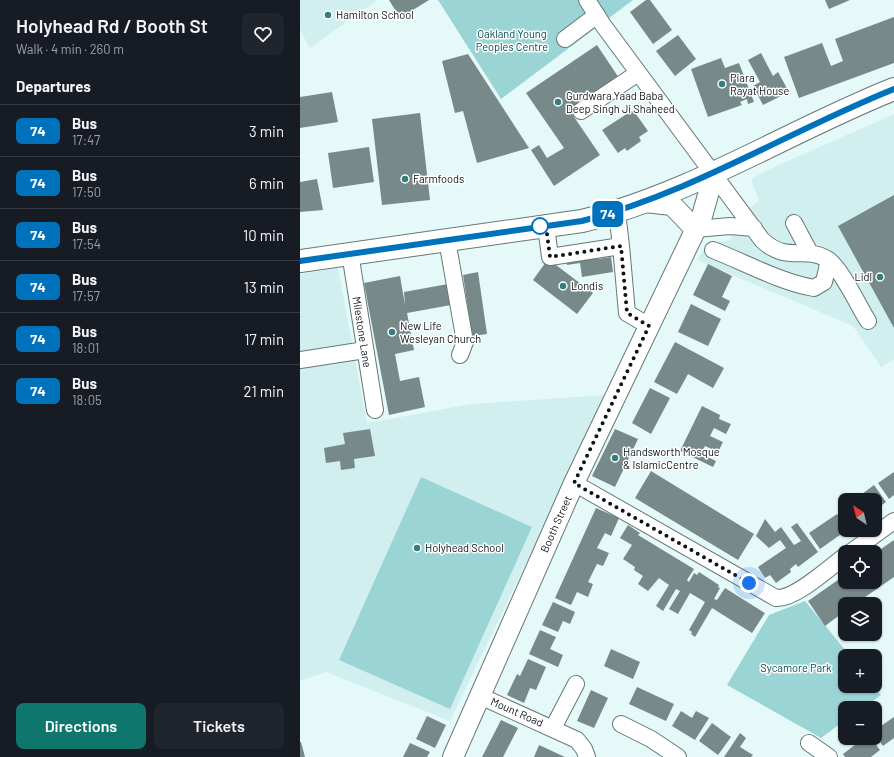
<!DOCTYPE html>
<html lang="en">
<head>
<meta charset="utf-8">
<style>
	body { margin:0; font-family:Barlow,sans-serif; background:#20242c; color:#f1f3f6; height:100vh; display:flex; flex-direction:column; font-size:15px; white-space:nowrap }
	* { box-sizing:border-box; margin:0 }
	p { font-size:13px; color:#9ea1a6 }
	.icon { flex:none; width:22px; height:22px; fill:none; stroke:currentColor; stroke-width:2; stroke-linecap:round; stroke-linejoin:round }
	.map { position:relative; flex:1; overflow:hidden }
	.details { display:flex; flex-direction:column; background:#171b24; width:300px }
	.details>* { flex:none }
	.badge { padding:0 8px; border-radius:6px; font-size:14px; line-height:26px }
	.needle { width:26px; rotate:325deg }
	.controls { position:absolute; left:538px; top:493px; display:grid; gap:8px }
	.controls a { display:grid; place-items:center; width:44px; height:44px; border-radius:8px; background:#171b24; box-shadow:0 1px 3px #0004; font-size:20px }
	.you { position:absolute; width:20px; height:20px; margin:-10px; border:3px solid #fff; border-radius:50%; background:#1a73e8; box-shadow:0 0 0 6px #1a73e833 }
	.map>.badge { position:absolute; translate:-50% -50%; box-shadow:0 0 0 2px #fff }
	h2 { padding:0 16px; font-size:15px; line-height:36px }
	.round { display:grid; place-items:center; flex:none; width:42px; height:42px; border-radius:8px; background:#20242c }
	.overview { display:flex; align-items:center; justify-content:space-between; height:68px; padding:0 16px }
	h1 { font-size:19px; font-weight:600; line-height:30px }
	.cta { display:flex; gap:8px; margin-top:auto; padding:8px 16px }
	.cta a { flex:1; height:46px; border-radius:8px; background:#0f766e; color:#fff; font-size:16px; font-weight:600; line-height:46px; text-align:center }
	.cta a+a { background:#20242c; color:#f1f3f6 }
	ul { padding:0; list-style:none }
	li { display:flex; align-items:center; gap:12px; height:52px; padding:0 16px; border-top:1px solid #363941 }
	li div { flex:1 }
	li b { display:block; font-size:15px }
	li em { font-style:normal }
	li .badge { min-width:44px; font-weight:700; text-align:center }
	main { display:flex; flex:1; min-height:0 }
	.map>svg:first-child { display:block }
	.built { fill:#d2efef }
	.green { fill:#9bd4d4 }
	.building { fill:#788989 }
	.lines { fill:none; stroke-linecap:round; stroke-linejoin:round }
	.minor-casing { stroke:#677; stroke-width:18 }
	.major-casing { stroke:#677; stroke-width:22 }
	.highway-casing { stroke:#677; stroke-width:24 }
	.minor { stroke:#fff; stroke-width:16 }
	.major { stroke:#fff; stroke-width:20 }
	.highway { stroke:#fff; stroke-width:22 }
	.line-casing { stroke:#fff; stroke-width:9 }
	.line { stroke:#0072bc; stroke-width:6 }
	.walk { stroke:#0e1414; stroke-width:4; stroke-dasharray:0 7.2 }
	.poi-dot { fill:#357e7f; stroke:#fff; stroke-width:1.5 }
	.stop-dot { fill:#fff; stroke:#0072bc; stroke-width:2 }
	.labels { text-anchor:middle; stroke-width:3; stroke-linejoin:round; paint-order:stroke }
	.poi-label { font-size:11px; fill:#0e1414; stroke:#fff; text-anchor:start }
	.park-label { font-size:11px; fill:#014c4d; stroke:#fff }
	.street-label { font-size:11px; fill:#0e1414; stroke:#fff }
</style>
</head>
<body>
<main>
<section class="details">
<div class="overview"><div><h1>Holyhead Rd / Booth St</h1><p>Walk · 4 min · 260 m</p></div><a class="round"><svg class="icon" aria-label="heart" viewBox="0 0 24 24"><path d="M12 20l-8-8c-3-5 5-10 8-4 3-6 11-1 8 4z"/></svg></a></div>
<h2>Departures</h2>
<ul>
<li><span class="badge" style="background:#0072bc;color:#fff">74</span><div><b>Bus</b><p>17:47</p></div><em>3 min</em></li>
<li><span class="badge" style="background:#0072bc;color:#fff">74</span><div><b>Bus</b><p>17:50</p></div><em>6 min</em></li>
<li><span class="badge" style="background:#0072bc;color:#fff">74</span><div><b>Bus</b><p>17:54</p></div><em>10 min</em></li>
<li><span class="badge" style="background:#0072bc;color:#fff">74</span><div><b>Bus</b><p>17:57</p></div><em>13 min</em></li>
<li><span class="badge" style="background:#0072bc;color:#fff">74</span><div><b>Bus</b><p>18:01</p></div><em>17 min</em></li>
<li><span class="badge" style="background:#0072bc;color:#fff">74</span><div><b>Bus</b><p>18:05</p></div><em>21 min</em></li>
</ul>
<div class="cta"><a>Directions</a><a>Tickets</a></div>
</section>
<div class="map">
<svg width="594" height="757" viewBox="0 0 594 757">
	<rect width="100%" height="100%" fill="#e5f9f9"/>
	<path class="built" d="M 0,0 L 77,0 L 10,48 L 0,30 Z
		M 594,114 L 594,359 L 581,367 L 553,326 L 397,260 L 407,244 L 430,240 L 435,220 L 459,200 L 451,180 L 463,172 Z
		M 38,268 L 67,423 L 172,404 L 307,395 L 150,721 L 26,672 L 0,681 L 0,274 Z"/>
	<path class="green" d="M 138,0 L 333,0 L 201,99 Z
		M 121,477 L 232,527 L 150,709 L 39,660 Z
		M 505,601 L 550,656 L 545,656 L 545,686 L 574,686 L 581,695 L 563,708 L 545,708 L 545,720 L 521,738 L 427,685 L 469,615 Z"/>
	<path class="building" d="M 89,0 L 129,0 L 100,18 Z
		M 346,0 L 350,0 L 372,30 L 353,44 L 330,12 Z
		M 525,0 L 550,0 L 529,9 Z
		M 594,17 L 594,63 L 499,98 L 484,57 L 522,43 L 531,66 L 543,61 L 535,39 Z
		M 378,35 L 396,59 L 375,76 L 356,51 Z
		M 297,45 L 319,78 L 270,111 L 300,155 L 254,186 L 231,150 L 239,145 L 247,158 L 264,148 L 226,93 Z
		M 461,53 L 473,76 L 478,72 L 489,92 L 463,105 L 453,86 L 460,82 L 448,60 Z
		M 168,54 L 229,148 L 177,163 L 163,111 L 155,113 L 142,61 Z
		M 421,58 L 425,68 L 439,63 L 454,102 L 448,104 L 447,99 L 440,102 L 442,105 L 408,117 L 391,69 Z
		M 32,92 L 38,122 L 0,128 L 0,97 Z
		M 333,110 L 348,131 L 339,137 L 341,141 L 327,151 L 325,148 L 318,153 L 302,130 Z
		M 120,113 L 130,200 L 82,205 L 72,119 Z
		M 69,147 L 74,182 L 33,188 L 28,153 Z
		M 17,179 L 23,210 L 0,212 L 0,182 Z
		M 594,195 L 594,328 L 538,226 Z
		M 296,246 L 298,259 L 311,257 L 313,272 L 282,277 L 280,263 L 267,265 L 265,250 Z
		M 248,259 L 293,293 L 277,314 L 233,280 Z
		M 408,264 L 432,276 L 422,297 L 430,301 L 425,311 L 393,295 Z
		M 178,272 L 187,334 L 172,336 L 163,275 Z
		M 100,276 L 105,305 L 104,292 L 148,284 L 151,305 L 107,313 L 114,350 L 95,354 L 100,381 L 119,377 L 125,407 L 89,415 L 64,283 Z
		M 391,304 L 421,319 L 408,346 L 378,332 Z
		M 375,342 L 424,368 L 413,388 L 388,374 L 377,394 L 354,382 Z
		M 350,388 L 370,398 L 351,434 L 332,423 Z
		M 402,406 L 420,415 L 419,419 L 431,424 L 426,434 L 414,428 L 410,436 L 423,442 L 418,452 L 405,446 L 401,454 L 416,461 L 413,467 L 380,451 Z
		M 70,429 L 75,456 L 54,459 L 55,468 L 41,470 L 40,461 L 26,463 L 24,448 L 45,444 L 43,433 Z
		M 315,429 L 338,439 L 315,487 L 292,476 Z
		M 351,471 L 454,534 L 438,560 L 335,498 Z
		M 594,472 L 594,495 L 589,499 L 578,483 Z
		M 574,485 L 586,502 L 575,510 L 575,500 L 554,500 Z
		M 545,507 L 545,517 L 540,510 Z
		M 296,508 L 319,518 L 311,536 L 305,533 L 297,548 L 309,553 L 303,566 L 297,564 L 288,582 L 293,584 L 288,597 L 277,592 L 271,605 L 255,598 Z
		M 537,514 L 545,525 L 545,530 L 547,530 L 520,549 L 509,533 Z
		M 465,519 L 475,532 L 481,527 L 494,545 L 501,541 L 491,527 L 497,523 L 518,552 L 498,567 L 496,564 L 490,569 L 491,572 L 476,583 L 470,575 L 465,578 L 458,567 L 486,548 L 480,540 L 469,548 L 456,536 Z
		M 328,525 L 340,533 L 338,535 L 394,569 L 387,580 L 389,582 L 394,573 L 397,575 L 399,572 L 419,585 L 418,587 L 420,588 L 414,599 L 417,600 L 425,588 L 465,613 L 452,633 L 412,608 L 395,637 L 391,634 L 392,632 L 389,630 L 405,602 L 390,593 L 378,614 L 369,609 L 380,591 L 376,589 L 363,611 L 356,606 L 369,585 L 359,578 L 348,591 L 338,584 L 343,576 L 334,570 L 335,567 L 323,559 L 332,545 L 320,538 Z
		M 594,540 L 594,577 L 555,604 L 545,604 L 545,611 L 525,626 L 508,601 L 545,575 L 545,582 L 575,582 L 575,553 Z
		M 253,602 L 275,612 L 270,624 L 263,621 L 258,632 L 242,625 Z
		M 240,630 L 256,637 L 250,649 L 263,655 L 258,667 L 229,654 Z
		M 311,649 L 340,662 L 333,679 L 304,666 Z
		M 228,659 L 246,667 L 236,690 L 230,688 L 224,703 L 207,695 L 217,674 L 220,676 Z
		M 337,687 L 374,704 L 366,721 L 329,704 Z
		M 291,690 L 308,698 L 294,728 L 277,721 Z
		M 381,711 L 392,718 L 396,711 L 409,718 L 395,740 L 372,726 Z
		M 127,716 L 146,725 L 135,748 L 116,739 Z
		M 594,717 L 594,738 L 583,746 L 575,735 L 575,730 Z
		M 201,720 L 218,728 L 203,757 L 182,757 Z
		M 412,723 L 431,737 L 418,755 L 399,741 Z
		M 440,733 L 446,738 L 440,747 L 453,755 L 451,757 L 424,757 Z
		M 564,738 L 571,738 L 580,750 L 571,757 L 545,757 L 543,754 Z
		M 0,742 L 1,742 L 5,757 L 0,757 Z
		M 110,743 L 130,752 L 127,757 L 103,757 Z
		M 239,745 L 265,757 L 234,757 Z"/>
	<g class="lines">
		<defs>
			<path id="minor" d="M 287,0 L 303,25 L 462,240 C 488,264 503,245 527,259 C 540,266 559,307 568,321
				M 265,39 L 297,15
				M 281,111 L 338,73
				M 317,212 L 321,246
				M 494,223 L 510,253
				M 246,226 L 250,257 L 321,246 L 327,313 L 349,326
				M 395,229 L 430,226 L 454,228
				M 147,240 L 165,342 L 160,355
				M 413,250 C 446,263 480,282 514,288 L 524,282 L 529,260
				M 50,253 L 75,410
				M 0,360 L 65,350
				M 274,483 L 476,598 C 494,600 529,568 545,556
				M 551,552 L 594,521
				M 180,696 L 277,740 L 284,749 L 287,757
				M 321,724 L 351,739 L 378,757
				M 253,728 L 276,684
				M 509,743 L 529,757"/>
			<path id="major" d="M 345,202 L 372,205 L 395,229
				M 153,757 L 274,483 L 402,216 L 414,174"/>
			<path id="highway" d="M 0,261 L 282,221 C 392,194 489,131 594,89"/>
		</defs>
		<use href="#minor" class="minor-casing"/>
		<use href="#major" class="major-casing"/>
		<use href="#highway" class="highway-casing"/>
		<use href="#minor" class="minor"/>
		<use href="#major" class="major"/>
		<use href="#highway" class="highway"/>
	</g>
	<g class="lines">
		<defs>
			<path id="line" d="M 0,261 L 282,221 C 392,193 489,131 594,89"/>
		</defs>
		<use href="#line" class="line-casing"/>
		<use href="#line" class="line"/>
		<path class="walk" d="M 240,226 L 246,226 L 250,257 L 321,246 L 327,313 L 349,326 L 274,483 L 449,583"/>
	</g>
	<g class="poi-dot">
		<circle cx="28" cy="15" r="4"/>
		<circle cx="422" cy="84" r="4"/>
		<circle cx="258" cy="102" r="4"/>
		<circle cx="105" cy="179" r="4"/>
		<circle cx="580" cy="277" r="4"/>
		<circle cx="263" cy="286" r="4"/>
		<circle cx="92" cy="332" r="4"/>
		<circle cx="315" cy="458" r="4"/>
		<circle cx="117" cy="548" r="4"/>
	</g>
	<circle class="stop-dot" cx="240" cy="226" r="8"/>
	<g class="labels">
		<g class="poi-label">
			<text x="36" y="19">Hamilton School</text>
			<text x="430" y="82">Piara<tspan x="430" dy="13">Rayat House</tspan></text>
			<text x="266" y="100">Gurdwara Yaad Baba<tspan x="266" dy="13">Deep Singh Ji Shaheed</tspan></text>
			<text x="113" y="183">Farmfoods</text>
			<text x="572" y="281" text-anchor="end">Lidl</text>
			<text x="271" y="290">Londis</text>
			<text x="100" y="330">New Life<tspan x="100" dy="13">Wesleyan Church</tspan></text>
			<text x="323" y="456">Handsworth Mosque<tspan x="323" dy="13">&amp; IslamicCentre</tspan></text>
			<text x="125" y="552">Holyhead School</text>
		</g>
		<g class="park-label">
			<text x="212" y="38">Oakland Young<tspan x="212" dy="13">Peoples Centre</tspan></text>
			<text x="496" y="672">Sycamore Park</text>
		</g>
		<g class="street-label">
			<text transform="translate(62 332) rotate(81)" y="4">Milestone Lane</text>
			<text transform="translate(256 524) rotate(-66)" y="4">Booth Street</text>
			<text transform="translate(217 712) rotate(24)" y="4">Mount Road</text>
		</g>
	</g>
</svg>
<div class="controls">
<a><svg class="needle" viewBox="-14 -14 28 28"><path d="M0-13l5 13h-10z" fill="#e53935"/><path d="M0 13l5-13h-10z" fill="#9ea1a6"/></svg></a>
<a><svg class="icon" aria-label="locate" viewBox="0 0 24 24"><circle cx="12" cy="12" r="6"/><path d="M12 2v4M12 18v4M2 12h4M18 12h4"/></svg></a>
<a><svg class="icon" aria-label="layers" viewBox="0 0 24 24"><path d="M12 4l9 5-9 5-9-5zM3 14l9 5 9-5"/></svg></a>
<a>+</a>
<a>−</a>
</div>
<div class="you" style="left:449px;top:583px"></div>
<b class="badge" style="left:308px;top:214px;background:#0072bc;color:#fff">74</b>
</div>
</main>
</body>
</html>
